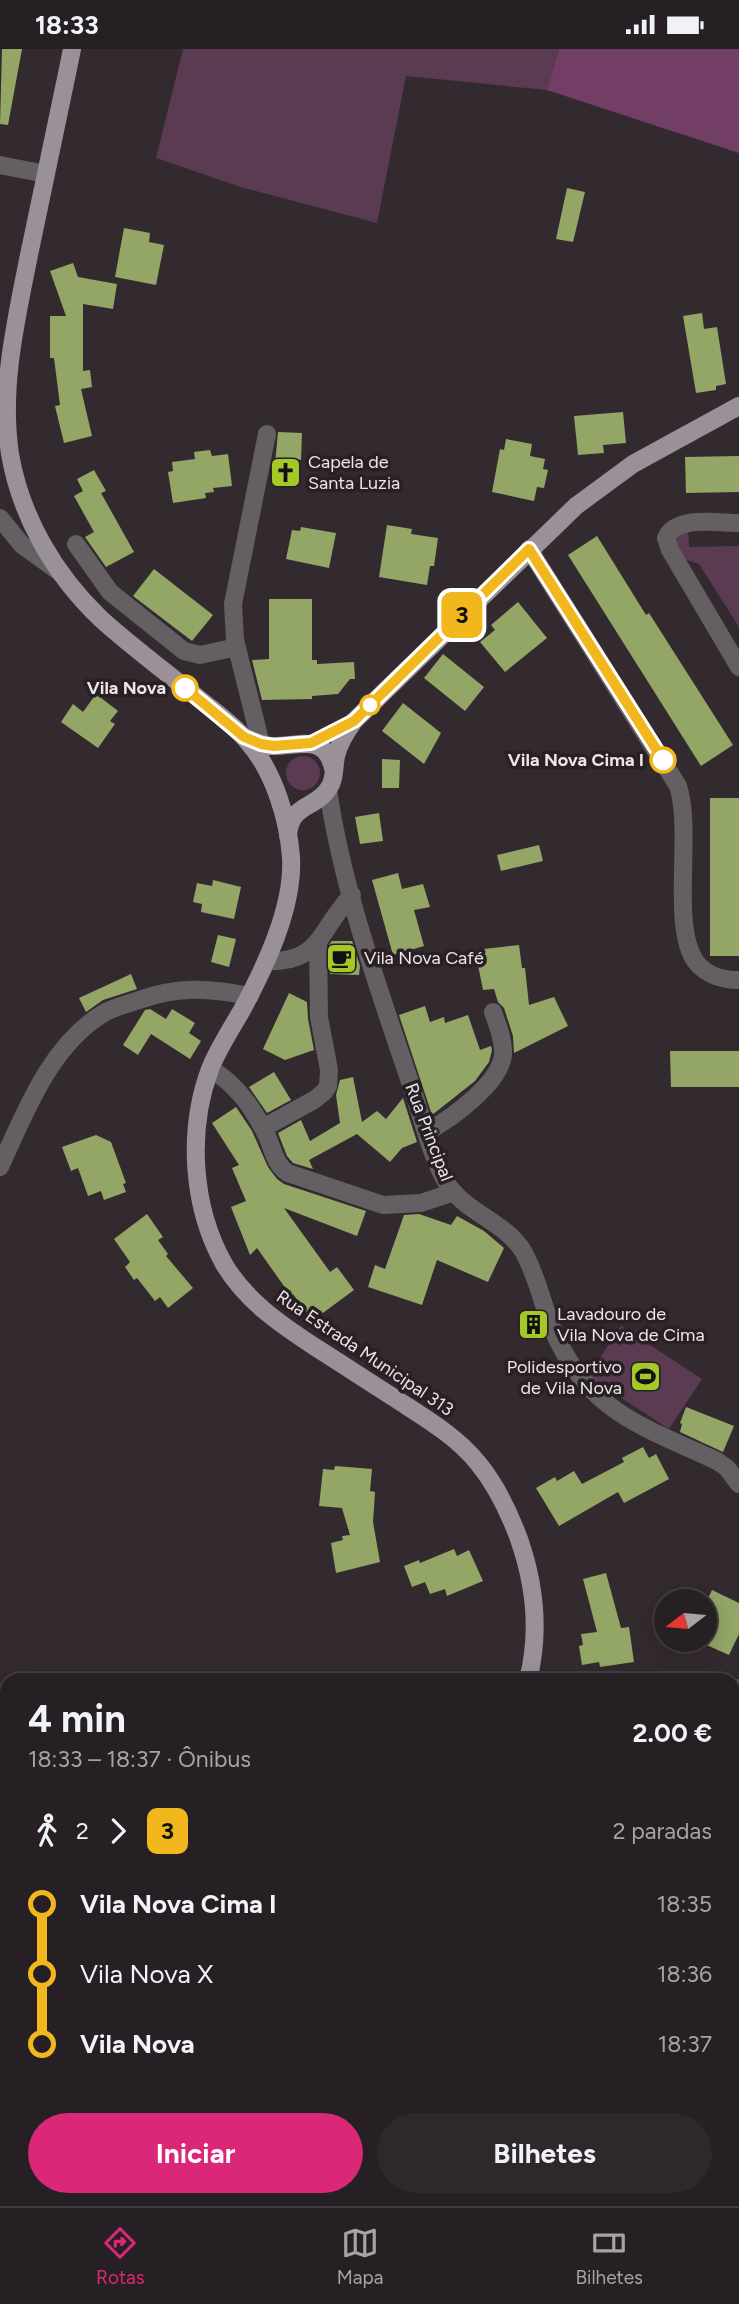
<!DOCTYPE html>
<html lang="pt">
<head>
<meta charset="utf-8">
<style>
	body { margin:0; font-family:Figtree,sans-serif; background:#2e282c; color:#f1f3f6; height:100vh; display:flex; flex-direction:column; font-size:26px; white-space:nowrap }
	* { box-sizing:border-box; margin:0 }
	p { font-size:23px; color:#a4a3a6 }
	.icon { flex:none; width:38px; height:38px; fill:none; stroke:currentColor; stroke-width:2; stroke-linecap:round; stroke-linejoin:round }
	.map { position:relative; flex:1; overflow:hidden }
	.side { position:absolute; left:0px; top:1624px; width:740px; height:534px; display:flex; flex-direction:column; background:#262024; border-radius:21px 21px 0 0; box-shadow:0 4px 18px #0003,0 0 0 2px #423e41 }
	.side>* { flex:none }
	.badge { padding:0 14px; border-radius:10px; font-size:24px; line-height:46px }
	.needle { width:46px; rotate:254deg }
	.tools { position:absolute; left:654px; top:1540px; display:grid; gap:14px }
	.tools a { display:grid; place-items:center; width:63px; height:63px; border-radius:50%; background:#262024; box-shadow:0 4px 18px #0003,0 0 0 2px #423e41; font-size:35px }
	.map>.badge { position:absolute; translate:-50% -50%; box-shadow:0 0 0 4px #fff }
	.legs { display:flex; align-items:center; gap:10px; height:77px; padding:0 28px; font-size:23px }
	.legs p { margin-inline-start:auto }
	.headline { display:flex; align-items:center; justify-content:space-between; height:119px; padding:0 28px }
	h1 { font-size:38px; font-weight:700; line-height:52px }
	.cta { display:flex; gap:14px; margin-top:auto; padding:14px 28px }
	.cta a { flex:1; height:80px; border-radius:42px; background:#db2777; color:#fff; font-size:28px; font-weight:700; line-height:80px; text-align:center }
	.cta a+a { background:#2e282c; color:#f1f3f6 }
	ul { padding:0 28px; list-style:none }
	li { display:flex; align-items:center; gap:24px; height:70px; font-size:26px }
	li i { display:grid; place-items:center; width:10px; height:100%; margin:0 9px; background:currentColor }
	li i::after { content:''; width:18px; height:18px; margin:-9px; border:5px solid; border-radius:50%; background:#262024 }
	li p { margin-inline-start:auto }
	li:first-child i { background:linear-gradient(#0000 50%,currentColor 0) }
	li:last-child i { background:linear-gradient(currentColor 50%,#0000 0) }
	.status { display:flex; justify-content:space-between; align-items:center; height:49px; padding:0 35px; background:#262024; direction:ltr }
	.status svg { height:19px; fill:currentColor }
	.tabs { display:flex; justify-content:space-around; align-items:center; height:98px; border-top:2px solid #423e41; background:#262024; font-size:19px; color:#a4a3a6 }
	.tabs a { display:grid; justify-items:center; gap:4px }
	.tabs .current { color:#db2777 }
	.map>svg:first-child { display:block }
	.green { fill:#5b3b52 }
	.forest { fill:#723e65 }
	.building { fill:#93a666 }
	.lines { fill:none; stroke-linecap:round; stroke-linejoin:round }
	.minor { stroke:#645f62; stroke-width:18 }
	.major { stroke:#9a9097; stroke-width:18 }
	.line-1-casing { stroke:#fff; stroke-width:16 }
	.line-1 { stroke:#f1b71d; stroke-width:10 }
	.stop-1-dot { fill:#fff; stroke:#f1b71d; stroke-width:3.5 }
	.labels { text-anchor:middle; stroke-width:7; stroke-linejoin:round; paint-order:stroke }
	.poi-label { font-size:18px; fill:#ebe5e9; stroke:#292026; text-anchor:start }
	.stop-label { font-size:18px; font-weight:bold; fill:#ebe5e9; stroke:#292026; text-anchor:end }
	.street-label { font-size:18px; fill:#ebe5e9; stroke:#292026 }
</style>
</head>
<body>
<div class="status"><b>18:33</b><svg viewBox="0 0 49 12"><path d="M0 12V9h3v3zM5 12V6h3v6zM10 12V3h3v9zM15 12V0h3v12zM26 1h20v11H26zM47 4h2v5h-2z"/></svg></div>
<div class="map">
<svg width="739" height="2157" viewBox="0 0 739 2157">
	<rect width="100%" height="100%" fill="#332a30"/>
	<path class="green" d="M 183,0 L 559,0 L 547,41 L 406,27 L 377,174 L 241,138 L 156,109 Z
		M 688,482 L 689,498 L 739,497 L 739,578 L 699,515 L 675,507 L 673,488 Z
		M286 724a17 17 0 1 1 34 0a17 17 0 1 1-34 0Z
		M 621,1277 L 702,1330 L 669,1380 L 588,1327 Z"/>
	<path class="forest" d="M 559,0 L 739,0 L 739,104 L 547,41 Z"/>
	<path class="building" d="M 2,0 L 22,0 L 8,76 L 0,75 Z
		M 567,139 L 585,143 L 573,193 L 556,190 Z
		M 124,179 L 150,184 L 149,193 L 164,196 L 156,236 L 115,228 Z
		M 73,214 L 78,228 L 117,235 L 113,260 L 83,255 L 83,322 L 90,321 L 92,338 L 81,340 L 92,387 L 64,394 L 55,357 L 60,356 L 54,309 L 50,309 L 50,267 L 66,267 L 50,222 Z
		M 702,264 L 704,280 L 717,278 L 726,335 L 716,337 L 716,341 L 696,344 L 683,267 Z
		M 623,363 L 626,394 L 603,396 L 604,404 L 578,406 L 574,367 Z
		M 278,383 L 302,384 L 301,411 L 297,410 L 295,437 L 273,436 Z
		M 506,390 L 532,395 L 530,407 L 545,410 L 543,420 L 548,421 L 544,439 L 537,438 L 534,452 L 492,443 L 500,400 L 504,401 Z
		M 210,401 L 212,407 L 228,405 L 232,437 L 213,439 L 214,443 L 205,444 L 206,449 L 173,454 L 168,423 L 173,422 L 172,413 L 195,410 L 194,403 Z
		M 739,407 L 739,443 L 686,444 L 685,408 Z
		M 94,421 L 106,442 L 101,444 L 134,503 L 106,518 L 85,488 L 94,483 L 74,447 L 83,442 L 77,430 Z
		M 387,476 L 412,480 L 411,485 L 438,489 L 434,517 L 430,517 L 427,536 L 379,528 Z
		M 301,478 L 336,484 L 329,519 L 286,510 L 292,481 L 300,482 Z
		M 597,487 L 646,566 L 649,564 L 733,696 L 701,717 L 568,506 Z
		M 154,520 L 213,566 L 192,592 L 133,547 Z
		M 269,550 L 312,550 L 312,611 L 317,611 L 317,615 L 354,613 L 355,630 L 350,630 L 338,645 L 312,647 L 312,650 L 262,651 L 252,611 L 269,610 Z
		M 518,553 L 547,589 L 505,623 L 480,593 L 495,581 L 491,576 Z
		M 443,605 L 484,638 L 465,662 L 424,629 Z
		M 96,645 L 118,662 L 110,672 L 115,675 L 98,699 L 61,673 L 73,655 L 83,663 Z
		M 403,654 L 441,684 L 424,715 L 382,682 Z
		M 382,710 L 400,711 L 399,739 L 382,739 Z
		M 710,749 L 739,749 L 739,907 L 710,907 Z
		M 379,764 L 383,792 L 360,795 L 355,768 Z
		M 539,796 L 543,812 L 501,822 L 497,806 Z
		M 398,824 L 402,840 L 423,835 L 430,858 L 414,861 L 424,897 L 393,906 L 372,831 Z
		M 213,831 L 241,838 L 234,870 L 201,863 L 202,855 L 193,853 L 197,834 L 212,837 Z
		M 218,886 L 236,890 L 229,918 L 211,913 Z
		M 332,892 L 352,892 L 360,917 L 359,926 L 330,925 L 329,896 Z
		M 519,896 L 522,919 L 525,919 L 529,956 L 554,948 L 568,977 L 514,1004 L 513,987 L 504,959 L 498,953 L 494,940 L 483,941 L 475,901 Z
		M 131,925 L 137,940 L 103,951 L 86,963 L 79,949 Z
		M 289,944 L 307,953 L 308,970 L 314,1001 L 285,1011 L 263,1000 Z
		M 425,957 L 430,973 L 444,968 L 445,974 L 468,966 L 480,1001 L 491,997 L 492,1001 L 489,1013 L 475,1032 L 432,1066 L 399,966 Z
		M 150,960 L 166,970 L 172,960 L 195,974 L 189,984 L 201,992 L 190,1010 L 151,985 L 138,1006 L 123,996 L 145,961 Z
		M 670,1002 L 739,1002 L 739,1038 L 671,1038 Z
		M 274,1023 L 291,1051 L 267,1064 L 249,1038 Z
		M 353,1028 L 362,1073 L 377,1062 L 386,1070 L 403,1049 L 417,1093 L 402,1099 L 390,1113 L 357,1085 L 309,1111 L 313,1120 L 293,1114 L 287,1107 L 278,1084 L 301,1071 L 310,1092 L 340,1074 L 336,1046 L 340,1031 Z
		M 236,1058 L 252,1082 L 268,1118 L 277,1130 L 284,1135 L 366,1162 L 357,1187 L 284,1159 L 330,1223 L 337,1218 L 354,1241 L 312,1272 L 293,1245 L 291,1247 L 257,1199 L 250,1206 L 231,1158 L 246,1152 L 232,1119 L 239,1116 L 212,1074 Z
		M 96,1086 L 111,1093 L 126,1134 L 123,1135 L 126,1143 L 104,1151 L 101,1142 L 88,1147 L 78,1119 L 71,1122 L 62,1098 Z
		M 147,1165 L 163,1188 L 158,1191 L 168,1205 L 166,1207 L 193,1239 L 168,1259 L 160,1248 L 155,1252 L 137,1229 L 134,1231 L 125,1218 L 130,1213 L 114,1190 Z
		M 419,1165 L 451,1176 L 457,1167 L 484,1182 L 504,1199 L 488,1233 L 437,1211 L 422,1256 L 368,1238 L 375,1216 L 385,1220 L 404,1166 Z
		M 686,1358 L 734,1377 L 723,1403 L 680,1383 L 682,1375 L 680,1374 Z
		M 643,1398 L 649,1409 L 656,1405 L 669,1430 L 624,1454 L 618,1443 L 559,1477 L 536,1439 L 555,1428 L 557,1432 L 574,1422 L 582,1435 L 624,1413 L 622,1409 Z
		M 335,1417 L 372,1420 L 370,1442 L 375,1443 L 373,1473 L 380,1513 L 336,1524 L 331,1494 L 343,1491 L 342,1487 L 350,1486 L 342,1459 L 319,1457 L 323,1420 L 334,1421 Z
		M 454,1500 L 457,1507 L 469,1501 L 483,1532 L 447,1547 L 445,1540 L 430,1545 L 425,1533 L 412,1538 L 404,1517 L 419,1511 L 420,1514 Z
		M 606,1524 L 621,1579 L 629,1578 L 634,1613 L 600,1618 L 599,1613 L 582,1616 L 579,1597 L 583,1596 L 581,1585 L 597,1583 L 583,1530 Z
		M 712,1541 L 739,1554 L 739,1585 L 729,1606 L 700,1593 L 705,1591 L 705,1556 Z"/>
	<g class="lines">
		<path class="minor" d="M 0,116 L 46,125
			M 0,469 L 22,496 L 58,522
			M 739,474 C 718,474 676,466 666,489 L 670,501 L 739,618
			M 76,495 L 110,543 L 184,602 L 200,606 L 237,598
			M 529,500 L 678,737 C 693,782 670,878 696,913 C 706,926 723,931 739,931
			M 261,695 L 235,591 L 233,555 L 267,385
			M 328,741 C 343,842 379,940 411,1036 C 421,1065 432,1111 448,1136 C 467,1164 505,1173 523,1202 C 537,1226 542,1255 553,1281 C 588,1363 642,1377 717,1412 L 727,1419 L 739,1435
			M 266,912 C 322,914 319,880 352,846
			M 211,1020 C 237,1036 253,1059 267,1087 C 273,1100 275,1116 288,1124 L 383,1156 L 421,1154 L 454,1143
			M 263,1079 L 314,1051 L 324,1043 L 328,1037 L 329,1021 L 319,968 L 318,892
			M 427,1083 C 450,1070 500,1035 503,1006 C 504,992 498,977 493,963
			M 0,1118 C 25,1064 50,996 104,964 C 114,958 128,955 139,951 C 179,937 208,939 250,947
			M 733,1647 L 739,1639
			M 0,1787 L 7,1790
			M 733,1874 L 739,1870
			M 0,2042 L 7,2042
			M 81,2151 L 82,2157
			M 589,2157 L 592,2151"/>
		<path class="major" d="M 72,0 C 58,69 43,138 29,206 C 16,272 0,338 10,405 C 21,469 55,526 101,570 C 132,598 166,623 198,649 C 215,663 234,676 248,693 C 274,723 288,769 291,808 C 294,858 265,918 242,961 C 231,980 218,1000 210,1020 C 187,1082 192,1158 224,1215 C 246,1252 280,1275 315,1298 C 342,1315 369,1333 396,1350 C 425,1369 456,1387 478,1414 C 497,1437 509,1463 519,1490 C 535,1536 540,1584 528,1631
			M 244,688 C 253,692 261,696 271,697 C 299,698 326,682 334,723
			M 288,787 C 290,754 316,760 329,739 C 335,730 334,717 336,707 C 339,694 346,683 354,672 L 576,457 L 633,415 L 739,357
			M 168,2157 L 170,2151"/>
	</g>
	<g class="lines">
		<defs>
			<path id="line-1" d="M 185,639 L 244,688 L 261,695 L 274,697 L 311,694 L 354,672 L 529,500 L 663,711"/>
		</defs>
		<use href="#line-1" class="line-1-casing"/>
		<use href="#line-1" class="line-1"/>
	</g>
	<defs>
		<symbol id="church-square" viewBox="-11 -11 22 22"><rect x="-9" y="-9" width="18" height="18" rx="4" fill="#a4c825" stroke="#292026"/><path d="M-1.2-6h2.4v3.5h3.3v2.4h-3.3V6h-2.4V-.1h-3.3v-2.4h3.3Z" fill="#111"/></symbol>
		<symbol id="cafe-square" viewBox="-11 -11 22 22"><rect x="-9" y="-9" width="18" height="18" rx="4" fill="#a4c825" stroke="#292026"/><path d="M-5.5-4.5H6V0H3Q3 3.5 0 3.5H-2.5Q-5.5 3.5-5.5 0ZM3-3.2v2h1.7v-2ZM-6 4.5H4V6H-6Z" fill="#111"/></symbol>
		<symbol id="building-square" viewBox="-11 -11 22 22"><rect x="-9" y="-9" width="18" height="18" rx="4" fill="#a4c825" stroke="#292026"/><path d="M-4-6H4V6H1V3H-1V6H-4ZM-2.5-4.3h1.7v1.8h-1.7ZM.8-4.3h1.7v1.8H.8ZM-2.5-1h1.7V.8h-1.7ZM.8-1h1.7V.8H.8Z" fill="#111"/></symbol>
		<symbol id="stadium-square" viewBox="-11 -11 22 22"><rect x="-9" y="-9" width="18" height="18" rx="4" fill="#a4c825" stroke="#292026"/><path d="M0-5a6.5 5 0 1 0 0 10a6.5 5 0 1 0 0-10ZM-3.5-1.8h7v3.6h-7Z" fill="#111"/></symbol>
	</defs>
	<g fill-rule="evenodd">
		<use href="#church-square" x="268" y="406" width="35" height="35"/>
		<use href="#cafe-square" x="324" y="892" width="35" height="35"/>
		<use href="#building-square" x="516" y="1258" width="35" height="35"/>
		<use href="#stadium-square" x="628" y="1310" width="35" height="35"/>
	</g>
	<g class="stop-1-dot">
		<circle cx="185" cy="639" r="12"/>
		<circle cx="370" cy="656" r="9"/>
		<circle cx="663" cy="711" r="12"/>
	</g>
	<g class="labels">
		<g class="poi-label">
			<text x="308" y="419">Capela de<tspan x="308" dy="21">Santa Luzia</tspan></text>
			<text x="364" y="915">Vila Nova Café</text>
			<text x="557" y="1271">Lavadouro de<tspan x="557" dy="21">Vila Nova de Cima</tspan></text>
			<text x="622" y="1324" text-anchor="end">Polidesportivo<tspan x="622" dy="21">de Vila Nova</tspan></text>
		</g>
		<g class="stop-label">
			<text x="166" y="645">Vila Nova</text>
			<text x="644" y="717">Vila Nova Cima I</text>
		</g>
		<g class="street-label">
			<text transform="translate(429 1083) rotate(69)" y="6">Rua Principal</text>
			<text transform="translate(365 1304) rotate(34)" y="6">Rua Estrada Municipal 313</text>
		</g>
	</g>
</svg>
<div class="tools">
<a><svg class="needle" viewBox="-14 -14 28 28"><path d="M0-13l5 13h-10z" fill="#e53935"/><path d="M0 13l5-13h-10z" fill="#a4a3a6"/></svg></a>
</div>
<b class="badge" style="left:462px;top:566px;background:#f1b71d;color:#111">3</b>
<section class="side">
<div class="headline"><div><h1>4 min</h1><p>18:33 – 18:37 · Ônibus</p></div><b>2.00 €</b></div>
<div class="legs"><svg class="icon" aria-label="walk" viewBox="0 0 24 24"><circle cx="13" cy="4" r="2"/><path d="M13 8l-2 6 4 7M11 14l-3 7M7 12l3-4h3l4 4"/></svg>2<svg class="icon" aria-label="forward" viewBox="0 0 24 24"><path d="M9 5l7 7-7 7"/></svg><b class="badge" style="background:#f1b71d;color:#111">3</b><p>2 paradas</p></div>
<ul>
<li><i style="color:#f1b71d"></i><b>Vila Nova Cima I</b><p>18:35</p></li>
<li><i style="color:#f1b71d"></i><span>Vila Nova X</span><p>18:36</p></li>
<li><i style="color:#f1b71d"></i><b>Vila Nova</b><p>18:37</p></li>
</ul>
<div class="cta"><a>Iniciar</a><a>Bilhetes</a></div>
</section>
</div>
<nav class="tabs">
<a class="current"><svg class="icon" aria-label="directions" viewBox="0 0 24 24"><path d="M12 3l9 9-9 9-9-9zM9 14v-3h6M13 9l2 2-2 2"/></svg>Rotas</a>
<a><svg class="icon" aria-label="map" viewBox="0 0 24 24"><path d="M3 6l6-2 6 2 6-2v14l-6 2-6-2-6 2zM9 4v14M15 6v14"/></svg>Mapa</a>
<a><svg class="icon" aria-label="tickets" viewBox="0 0 24 24"><path d="M3 7h18v10H3zM15 7v10"/></svg>Bilhetes</a>
</nav>
</body>
</html>
